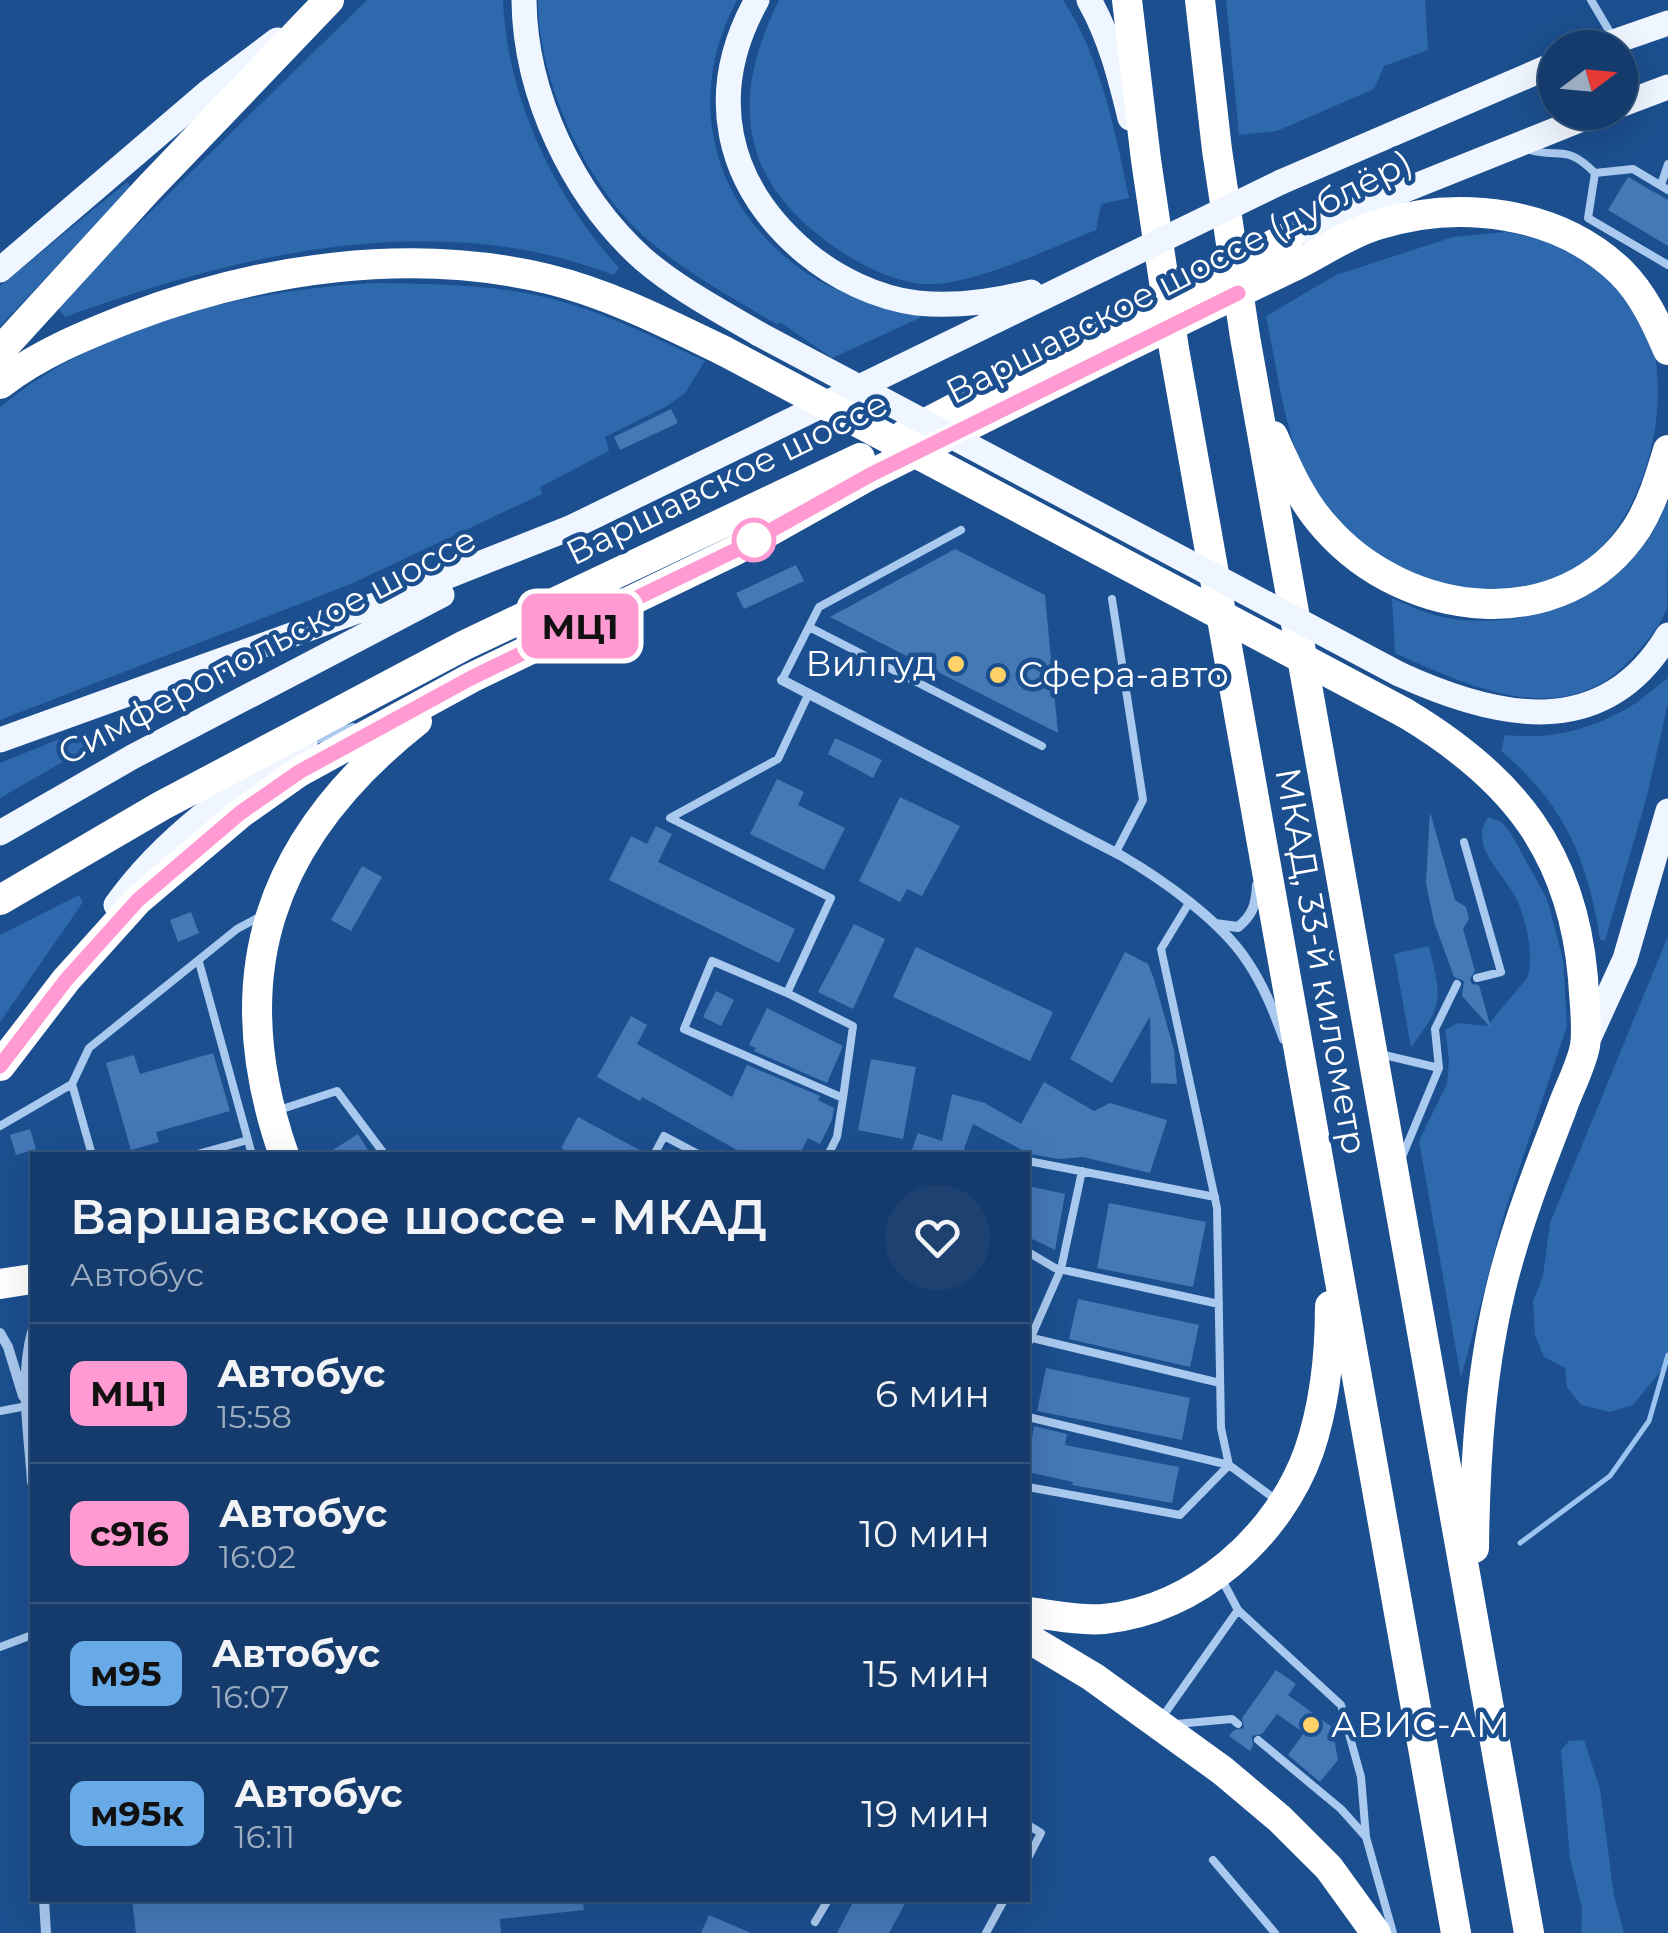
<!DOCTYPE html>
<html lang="ru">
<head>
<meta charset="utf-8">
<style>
	body { margin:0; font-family:Montserrat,sans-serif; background:#1d4271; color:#f1f3f6; height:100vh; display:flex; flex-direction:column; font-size:38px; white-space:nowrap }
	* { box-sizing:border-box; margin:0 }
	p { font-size:32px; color:#9dadc1 }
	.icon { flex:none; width:55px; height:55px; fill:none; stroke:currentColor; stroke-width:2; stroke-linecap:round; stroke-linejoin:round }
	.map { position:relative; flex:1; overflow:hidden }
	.panel { position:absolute; left:30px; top:1152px; width:1000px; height:750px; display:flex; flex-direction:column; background:#143b6b; border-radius:0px; box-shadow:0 10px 40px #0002,0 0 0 2px #33557e }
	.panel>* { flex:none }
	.badge { padding:0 20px; border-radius:15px; font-size:35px; line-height:65px }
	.needle { width:65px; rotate:74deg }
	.tools { position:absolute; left:1538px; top:30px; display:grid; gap:20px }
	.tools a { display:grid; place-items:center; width:100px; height:100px; border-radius:50%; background:#143b6b; box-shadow:0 10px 40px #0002,0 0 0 2px #33557e; font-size:50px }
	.map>.badge { position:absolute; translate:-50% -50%; box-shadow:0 0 0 5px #fff }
	.round { display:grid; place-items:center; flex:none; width:105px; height:105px; border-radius:52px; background:#1d4271 }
	.head { display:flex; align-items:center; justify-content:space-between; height:170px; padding:0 40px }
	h1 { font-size:48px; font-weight:600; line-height:75px }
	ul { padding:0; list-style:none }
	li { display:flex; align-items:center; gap:30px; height:140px; padding:0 40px; border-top:2px solid #33557e }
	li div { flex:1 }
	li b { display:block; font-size:38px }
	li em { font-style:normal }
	li .badge { min-width:110px; font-weight:700; text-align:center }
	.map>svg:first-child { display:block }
	.green { fill:#2e69ad }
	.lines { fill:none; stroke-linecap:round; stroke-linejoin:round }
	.stream { stroke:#9cc4f0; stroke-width:5 }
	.building { fill:#4478b7 }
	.lane { stroke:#a9c9ee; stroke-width:8 }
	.street { stroke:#a9c9ee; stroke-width:10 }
	.primary { stroke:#f0f6ff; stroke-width:25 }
	.highway { stroke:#fff; stroke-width:30 }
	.primary-bridge { stroke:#f0f6ff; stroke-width:25 }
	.highway-bridge { stroke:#fff; stroke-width:30 }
	.line-casing { stroke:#fff; stroke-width:22 }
	.line { stroke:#ff9ad2; stroke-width:15 }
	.stop-dot { fill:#fff; stroke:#ff9ad2; stroke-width:5 }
	.poi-dot { fill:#ffd166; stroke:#1b4f8f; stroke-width:4 }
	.labels { text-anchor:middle; stroke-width:9; stroke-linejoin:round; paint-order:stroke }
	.street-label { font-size:35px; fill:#fff; stroke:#1b4f8f }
	.poi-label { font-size:35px; fill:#fff; stroke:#1b4f8f; text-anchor:start }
</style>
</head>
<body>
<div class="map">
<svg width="1668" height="1933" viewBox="0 0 1668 1933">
	<rect width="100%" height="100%" fill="#1b4f8f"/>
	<path class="green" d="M 367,0 L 503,0 C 507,99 554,196 619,268 L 614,275 C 435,206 239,254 65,317 L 58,308 L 96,265 Z
		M 538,0 L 737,0 C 683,101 713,210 808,274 C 842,296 883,307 922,317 L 832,358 L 780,322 L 778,325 C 736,300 692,276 654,245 C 589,192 538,84 538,0 Z
		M 779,0 L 1063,0 C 1101,58 1115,130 1129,198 L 1101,204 L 1096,230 C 1051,248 984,280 937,284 C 907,287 870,270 845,254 C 743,189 726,107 779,0 Z
		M 1226,0 L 1425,0 L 1428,50 L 1384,66 L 1374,89 L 1277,131 L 1239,135 Z
		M 127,182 L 132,188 L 0,326 L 0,286 Z
		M 1506,232 C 1533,237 1562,243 1584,259 C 1616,283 1645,317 1655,356 C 1668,430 1637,538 1567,573 C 1549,582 1527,586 1508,588 C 1470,593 1431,586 1399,567 C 1364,546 1325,516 1307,478 C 1284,429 1277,369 1266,316 L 1336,275 L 1453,237 Z
		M 375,283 C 427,284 480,284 531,294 C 592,306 649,335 705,361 L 685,393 L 667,406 L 605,437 L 609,451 L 540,487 L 542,494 L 351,584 L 0,720 L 0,407 C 102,323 246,290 375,283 Z
		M 1668,502 C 1668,526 1668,591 1667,609 C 1659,628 1644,645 1631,659 C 1563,733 1469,686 1395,653 L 1392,598 C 1408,605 1426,614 1443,617 C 1518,632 1608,603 1650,536 C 1657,525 1662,513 1668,502 Z
		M 1668,678 L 1668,703 L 1647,796 L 1605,941 L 1600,940 C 1588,859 1564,804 1501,751 L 1505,735 C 1554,740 1594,729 1636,703 C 1647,695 1658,685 1668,678 Z
		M 79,731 L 85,749 L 0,798 L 0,763 Z
		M 1488,817 L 1501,822 L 1510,832 L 1547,899 L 1563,959 L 1567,1026 L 1505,1211 L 1461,1378 L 1419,1141 L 1447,1084 L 1449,1059 L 1445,1030 L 1458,1023 L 1487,1026 C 1493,1019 1525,981 1527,978 C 1535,957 1526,920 1517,900 C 1506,875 1467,846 1488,817 Z
		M 79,895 L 83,902 L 0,1022 L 0,935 Z
		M 1668,936 L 1668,1362 L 1633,1405 L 1610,1412 L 1581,1405 L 1567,1387 L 1565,1368 L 1544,1357 L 1535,1335 L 1533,1301 L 1543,1276 L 1550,1223 Z
		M 1429,946 C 1441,998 1445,1003 1411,1047 L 1394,954 Z
		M 1584,1740 L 1600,1789 L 1614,1896 L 1624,1933 L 1581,1933 L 1582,1908 L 1570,1859 L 1561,1750 L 1569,1741 Z"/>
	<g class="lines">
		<path class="stream" d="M 1520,1543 L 1610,1476 L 1649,1421 L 1668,1355"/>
	</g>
	<path class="building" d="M 1628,177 L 1668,200 L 1668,246 L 1608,210 Z
		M 671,409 L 678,423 L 620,450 L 614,437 Z
		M 955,549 L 1045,595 L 1058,733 L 830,617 Z
		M 796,565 L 804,581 L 744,609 L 736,593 Z
		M 835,738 L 882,760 L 873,778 L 828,754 Z
		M 777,779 L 804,792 L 798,805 L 845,828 L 824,870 L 750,834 Z
		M 900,797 L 960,826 L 922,896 L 907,889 L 900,902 L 859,881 Z
		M 1430,812 L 1455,900 L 1466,907 L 1469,919 L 1463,929 L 1475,971 L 1470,979 L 1472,984 L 1479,985 L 1491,1028 L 1462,996 L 1464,981 L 1454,977 L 1434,922 L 1426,883 Z
		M 656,826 L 672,834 L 658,862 L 795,929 L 779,963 L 609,880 L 631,836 L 647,844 Z
		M 362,866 L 382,877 L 351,931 L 331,920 Z
		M 191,912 L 199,933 L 178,942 L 170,920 Z
		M 854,924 L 885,939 L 853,1009 L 818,992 Z
		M 916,947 L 1053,1012 L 1030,1061 L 893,997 Z
		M 1125,952 L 1148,964 L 1154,979 L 1174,1050 L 1177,1084 L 1151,1083 L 1150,1016 L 1112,1083 L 1070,1059 Z
		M 716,991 L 734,1000 L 721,1026 L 703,1017 Z
		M 767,1008 L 843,1046 L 827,1083 L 754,1051 L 756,1048 L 749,1045 Z
		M 631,1016 L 647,1025 L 637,1044 L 732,1097 L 747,1065 L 820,1096 L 818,1100 L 834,1108 L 832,1120 L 820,1144 L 808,1138 L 799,1155 L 746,1155 L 642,1097 L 640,1101 L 597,1077 Z
		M 213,1053 L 230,1111 L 156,1132 L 159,1142 L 131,1150 L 106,1063 L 134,1055 L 140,1074 Z
		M 871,1059 L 916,1067 L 903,1139 L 858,1130 Z
		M 1044,1082 L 1094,1111 L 1110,1103 L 1167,1120 L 1150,1173 L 1083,1157 L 1059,1159 L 1030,1154 L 973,1124 L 964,1149 L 974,1155 L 910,1155 L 918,1133 L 942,1141 L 952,1094 L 985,1103 L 1021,1124 Z
		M 578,1117 L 647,1154 L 647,1155 L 573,1155 L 561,1148 Z
		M 30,1129 L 36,1149 L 16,1155 L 10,1135 Z
		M 358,1134 L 371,1155 L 325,1155 Z
		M 1028,1186 L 1065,1194 L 1055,1250 L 1028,1237 Z
		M 1109,1203 L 1206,1222 L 1193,1287 L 1097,1268 Z
		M 1078,1299 L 1199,1325 L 1190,1367 L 1069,1339 Z
		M 1046,1368 L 1190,1398 L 1182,1440 L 1037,1411 Z
		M 1034,1426 L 1067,1434 L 1065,1445 L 1179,1467 L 1172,1503 L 1072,1485 L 1073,1482 L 1028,1472 L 1028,1437 L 1032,1438 Z
		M 1276,1670 L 1296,1684 L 1288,1695 L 1332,1727 L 1338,1760 L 1320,1782 L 1288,1755 L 1304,1733 L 1277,1714 L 1262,1734 L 1252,1736 L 1253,1746 L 1250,1751 L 1229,1736 L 1234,1730 L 1244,1728 L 1242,1718 Z
		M 132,1900 L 583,1900 L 584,1910 L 500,1919 L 501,1933 L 136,1933 Z
		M 854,1900 L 907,1900 L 889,1933 L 837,1933 Z
		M 709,1915 L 751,1933 L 701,1933 Z"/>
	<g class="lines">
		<path class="lane" d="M 1591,0 L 1614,39
			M 1527,149 C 1559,160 1564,142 1595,173
			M 1595,173 L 1588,218 L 1668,265
			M 1595,173 L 1633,169 L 1668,190
			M 1661,185 L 1668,164
			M 1112,599 L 1143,800 L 1116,852
			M 809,627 L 1042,746
			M 782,680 L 819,607 L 961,530
			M 1464,842 L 1501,972 L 1477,978
			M 1189,903 L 1161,949 L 1217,1208 L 1221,1428 L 1229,1465 L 1275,1499
			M 787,993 L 853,1026 L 843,1098 L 684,1029 L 712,961 L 787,993 L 831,898 L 670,818 L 778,759 L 809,693
			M 1380,1054 L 1439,1068
			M 72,1084 L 92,1155
			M 279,1110 L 337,1091 L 385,1155
			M 0,1126 L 72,1084 L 89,1048 L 237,929 L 261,916
			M 248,1140 L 252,1155
			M 194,1155 L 248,1140 L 199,962
			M 654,1155 L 664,1136 L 700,1155
			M 828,1155 L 837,1137 L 843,1098
			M 1402,1157 L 1439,1068 L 1435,1029 L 1457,984
			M 1028,1161 L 1215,1197
			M 1028,1252 L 1055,1268 L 1219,1304
			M 1028,1337 L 1220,1383
			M 1028,1344 L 1061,1269 L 1082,1171
			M 0,1411 L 27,1406
			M 1028,1417 L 1229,1465
			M 1028,1487 L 1180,1515 L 1229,1465
			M 1221,1578 L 1238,1610 L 1341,1705 L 1361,1777 L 1366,1837 L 1393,1933
			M 0,1647 L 32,1635
			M 1163,1716 L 1238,1610
			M 1176,1724 L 1232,1719 L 1238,1724
			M 1258,1740 L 1341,1809 L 1366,1837
			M 1028,1825 L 1041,1833 L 1028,1858
			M 1213,1860 L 1275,1933
			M 815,1922 L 828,1900
			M 986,1933 L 1004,1900"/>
		<path class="street" d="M 782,680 L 1122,856 C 1163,880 1221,921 1247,961 C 1264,986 1274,1012 1284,1039
			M 312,740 L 353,728
			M 1215,924 L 1238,927 C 1253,915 1256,904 1257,885
			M 32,1332 C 19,1379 29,1434 32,1482
			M 0,1333 L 8,1347 L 23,1396
			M 44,1900 L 46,1933"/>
		<path class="primary" d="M 524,0 C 525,95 573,196 643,259 C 678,289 720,311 759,334
			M 757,0 C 705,93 725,185 806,253 C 836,278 877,298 917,303 C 955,307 993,302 1031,292
			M 1089,0 C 1110,37 1120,77 1130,118
			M 1596,48 L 1668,23
			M 1620,105 L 1668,87
			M 1281,182 L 1555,64
			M 1290,236 L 1600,112
			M 0,270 L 208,92 L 277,40
			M 1399,674 C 1495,718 1603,744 1668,635
			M 0,740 L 380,603 L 570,528 L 1102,269
			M 0,833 L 134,756 L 442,595
			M 116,905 C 164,837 236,787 305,744
			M 1587,1042 L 1625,959 L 1668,811"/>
		<path class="highway" d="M 1127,0 L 1146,160 L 1174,349 L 1456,1933
			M 1200,0 L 1217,150 L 1245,337 L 1529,1933
			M 1294,266 C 1321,253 1349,233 1377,225 C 1459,199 1558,211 1621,272 C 1643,294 1656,322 1668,350
			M 0,351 L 148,189 L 329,0
			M 0,384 C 39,354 83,336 129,318 C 260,268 410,246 548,279 C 610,294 668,324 724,351
			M 905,434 L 1112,326
			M 1273,436 C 1287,468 1302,502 1326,528 C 1406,619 1564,639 1637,528 C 1652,504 1660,477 1668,450
			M 1405,713 C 1512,777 1572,851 1583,978 C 1584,999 1588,1025 1585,1046 C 1581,1067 1568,1090 1561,1111 C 1540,1165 1519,1219 1504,1276 C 1481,1364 1475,1457 1474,1548
			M 0,900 L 161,806 L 465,645 L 860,458
			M 0,1066 L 66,980 L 138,900 L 241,813 L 299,772 L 471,678 L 736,550 L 870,475 L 1116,352
			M 284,1155 C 221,975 269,838 417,721
			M 0,1284 L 32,1279
			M 1028,1612 C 1052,1615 1080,1621 1104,1619 C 1196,1610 1279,1536 1309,1451 C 1325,1404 1330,1356 1330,1306
			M 1028,1638 L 1093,1677 L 1223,1771 L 1280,1819 L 1329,1868 L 1376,1933"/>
		<path class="primary-bridge" d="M 1102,269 L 1281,182
			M 759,334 L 1399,674"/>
		<path class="highway-bridge" d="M 1112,326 L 1290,236
			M 724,351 L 1405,713
			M 1116,352 L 1294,266"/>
	</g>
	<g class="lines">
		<defs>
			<path id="line" d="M 0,1066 L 66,980 L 138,900 L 240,813 L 299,772 L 471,678 L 736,550 L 870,475 L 1238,293"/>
		</defs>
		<use href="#line" class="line-casing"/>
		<use href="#line" class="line"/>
	</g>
	<circle class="stop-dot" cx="754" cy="540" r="20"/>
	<g class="poi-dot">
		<circle cx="956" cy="664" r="10"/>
		<circle cx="998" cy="675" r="10"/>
		<circle cx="1311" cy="1725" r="10"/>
	</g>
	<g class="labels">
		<g class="street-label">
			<text transform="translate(1179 277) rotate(-27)" y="12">Варшавское шоссе (дублёр)</text>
			<text transform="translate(727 478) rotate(-26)" y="12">Варшавское шоссе</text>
			<text transform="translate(267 646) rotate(-28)" y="12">Симферопольское шоссе</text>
			<text transform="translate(1321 961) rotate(80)" y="12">МКАД, 33-й километр</text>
		</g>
		<g class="poi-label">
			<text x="936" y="676" text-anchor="end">Вилгуд</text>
			<text x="1018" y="687">Сфера-авто</text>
			<text x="1331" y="1737">АВИС-АМ</text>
		</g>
	</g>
</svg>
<div class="tools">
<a><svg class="needle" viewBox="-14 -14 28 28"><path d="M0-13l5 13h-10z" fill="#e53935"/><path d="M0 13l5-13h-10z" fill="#9dadc1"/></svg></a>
</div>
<b class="badge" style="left:580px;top:626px;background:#ff9ad2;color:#111">МЦ1</b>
<section class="panel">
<div class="head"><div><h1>Варшавское шоссе - МКАД</h1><p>Автобус</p></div><a class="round"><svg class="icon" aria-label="heart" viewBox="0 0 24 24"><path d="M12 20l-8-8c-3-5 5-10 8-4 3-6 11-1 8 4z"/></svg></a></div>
<ul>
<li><span class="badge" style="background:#ff9ad2;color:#111">МЦ1</span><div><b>Автобус</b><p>15:58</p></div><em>6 мин</em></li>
<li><span class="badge" style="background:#ff9ad2;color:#111">с916</span><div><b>Автобус</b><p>16:02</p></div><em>10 мин</em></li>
<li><span class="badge" style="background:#68aae7;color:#111">м95</span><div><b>Автобус</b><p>16:07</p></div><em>15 мин</em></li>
<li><span class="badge" style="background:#68aae7;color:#111">м95к</span><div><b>Автобус</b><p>16:11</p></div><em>19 мин</em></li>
</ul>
</section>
</div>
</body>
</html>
